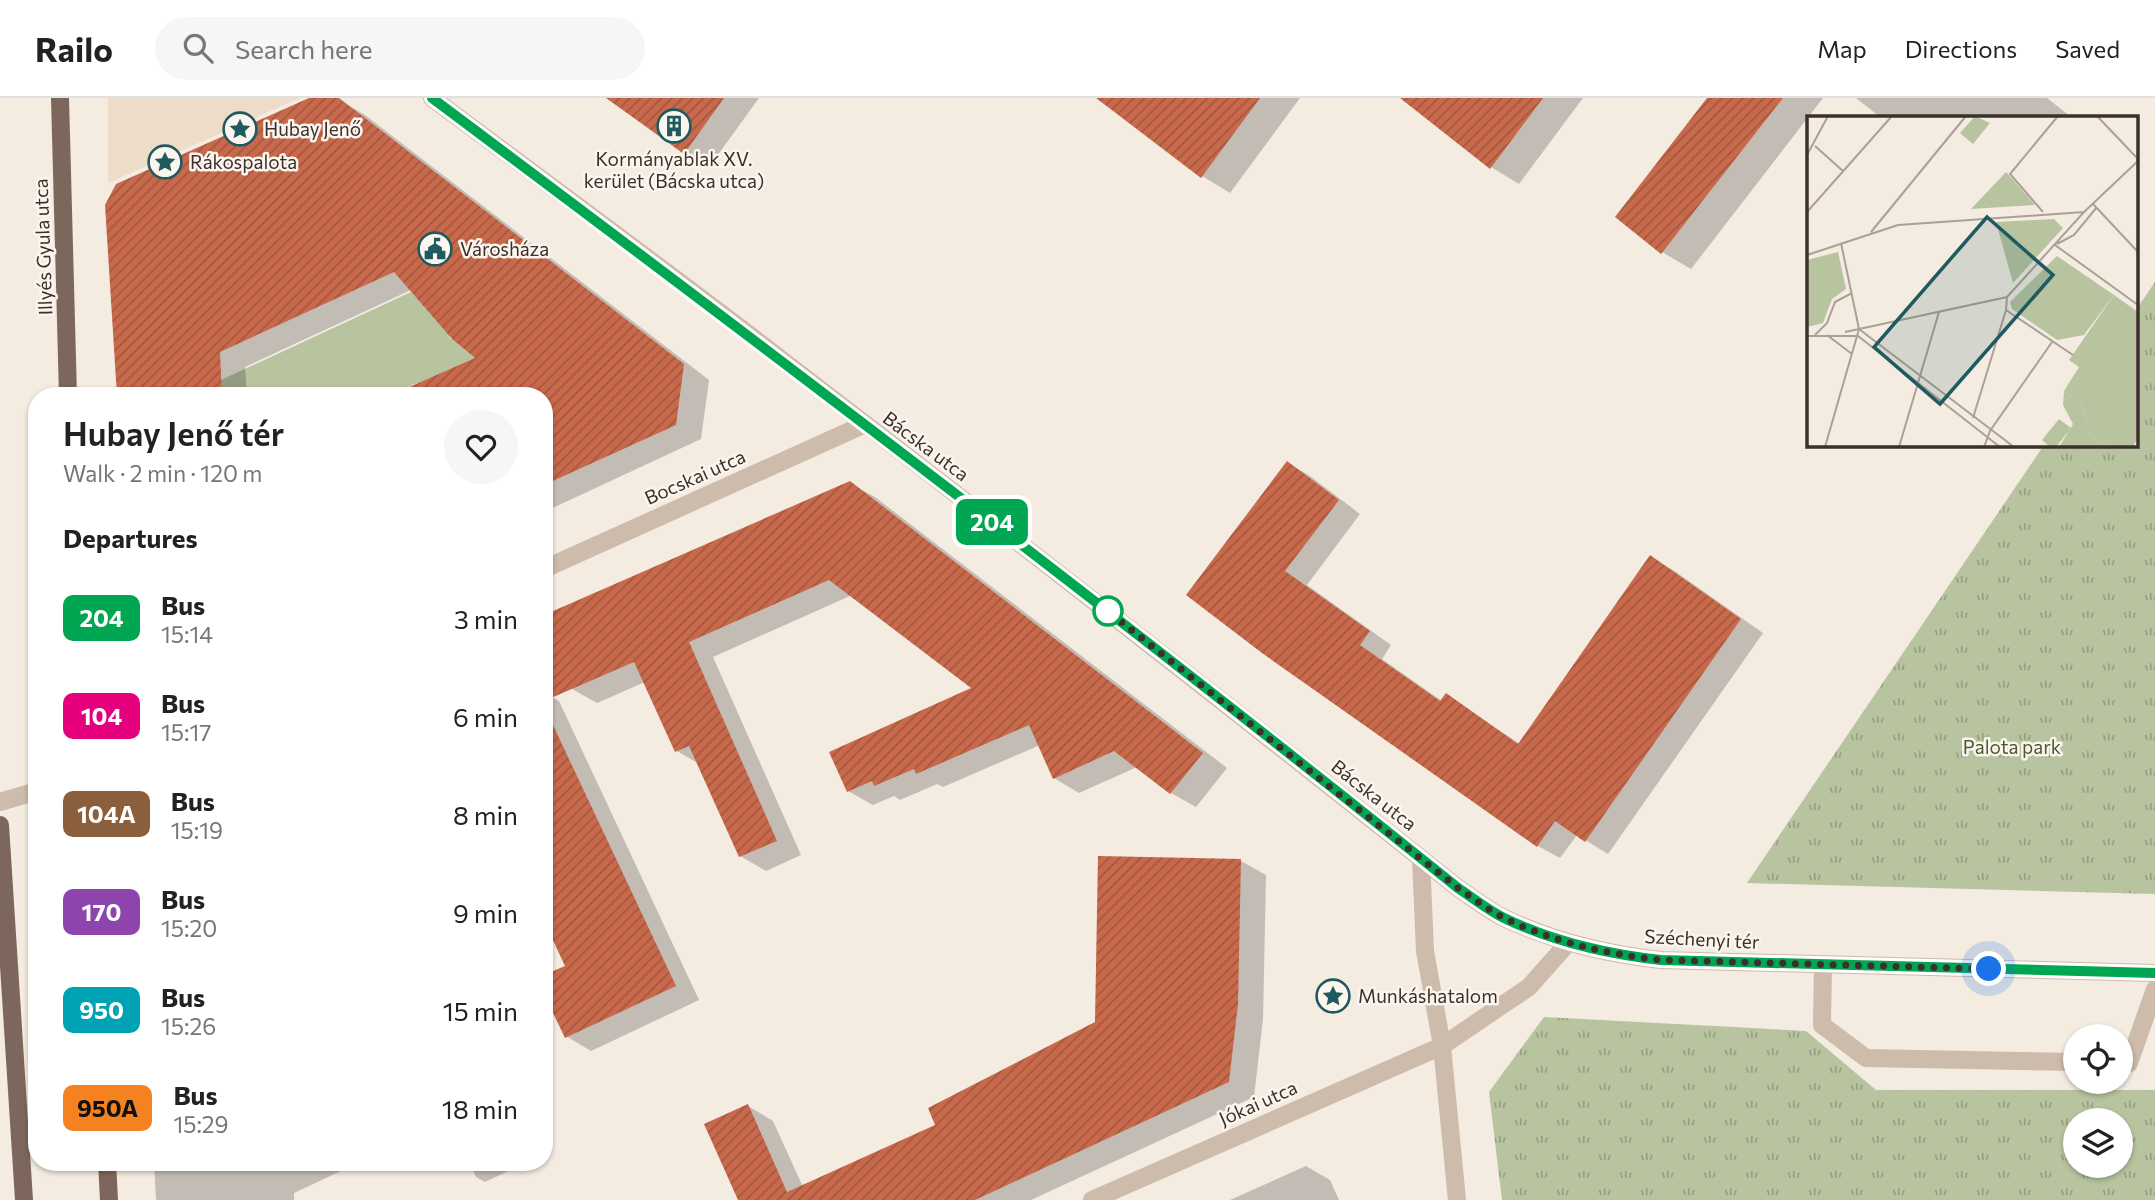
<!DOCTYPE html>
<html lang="en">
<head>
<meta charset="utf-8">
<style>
	body { margin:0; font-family:Commissioner,sans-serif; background:#f6f6f6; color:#222; height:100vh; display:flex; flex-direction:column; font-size:26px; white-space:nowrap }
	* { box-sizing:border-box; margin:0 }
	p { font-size:23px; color:#767676 }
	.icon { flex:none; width:38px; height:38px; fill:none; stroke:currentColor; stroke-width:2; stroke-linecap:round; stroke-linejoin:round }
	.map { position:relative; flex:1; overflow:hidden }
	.sheet { position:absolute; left:28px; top:289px; width:525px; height:784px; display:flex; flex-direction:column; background:#fff; border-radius:28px; box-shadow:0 2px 5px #0004 }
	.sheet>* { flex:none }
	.badge { padding:0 14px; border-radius:10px; font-size:24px; line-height:46px }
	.tools { position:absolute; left:2063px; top:926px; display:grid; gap:14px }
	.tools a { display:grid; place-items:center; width:70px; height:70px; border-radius:50%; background:#fff; box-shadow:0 2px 5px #0004; font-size:35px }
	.you { position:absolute; width:35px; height:35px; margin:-18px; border:5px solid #fff; border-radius:50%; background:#1a73e8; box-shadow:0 0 0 10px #1a73e833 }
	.map>.badge { position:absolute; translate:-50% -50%; box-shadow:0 0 0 4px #fff }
	h2 { padding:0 35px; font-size:26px; line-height:63px }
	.round { display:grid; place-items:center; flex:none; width:74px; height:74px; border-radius:37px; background:#f6f6f6 }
	.head { display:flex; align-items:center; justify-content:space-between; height:119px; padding:0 35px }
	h1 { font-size:33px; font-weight:600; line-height:52px }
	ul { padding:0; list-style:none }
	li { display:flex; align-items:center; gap:21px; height:98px; padding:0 35px }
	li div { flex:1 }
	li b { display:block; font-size:26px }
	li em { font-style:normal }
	li .badge { min-width:77px; font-weight:700; text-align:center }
	header { display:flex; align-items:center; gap:42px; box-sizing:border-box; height:98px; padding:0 35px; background:#fff; border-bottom:2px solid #e0e0e0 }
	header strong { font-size:33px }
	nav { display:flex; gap:38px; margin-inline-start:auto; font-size:24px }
	.search { width:490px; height:63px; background:#f6f6f6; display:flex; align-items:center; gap:18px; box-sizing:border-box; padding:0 24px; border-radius:38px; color:#767676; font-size:26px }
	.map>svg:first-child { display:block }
	.green { fill:#b8c4a0 }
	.park { fill:url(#park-tufts); fill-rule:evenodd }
	.plaza { fill:#ecdcc8 }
	.shadow { fill:#0003 }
	.building { fill:url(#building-hatch) }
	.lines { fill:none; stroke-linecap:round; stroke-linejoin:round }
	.minor { stroke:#cdbbac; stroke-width:18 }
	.major { stroke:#7d675c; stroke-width:18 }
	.line-casing { stroke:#fff; stroke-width:16 }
	.line { stroke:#00a651; stroke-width:10 }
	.walk { stroke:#3b302b; stroke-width:7; stroke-dasharray:0 12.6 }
	.stop-dot { fill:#fff; stroke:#00a651; stroke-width:3.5 }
	.labels { text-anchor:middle; stroke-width:5; stroke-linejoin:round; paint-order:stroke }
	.poi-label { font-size:19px; fill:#3b302b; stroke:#fbf5ee; text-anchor:start }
	.street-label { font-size:19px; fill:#3b302b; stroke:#fbf5ee }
	.park-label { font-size:19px; fill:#4a5a2e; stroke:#fbf5ee }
	.inset-road { fill:none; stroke:#aaa098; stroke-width:2 }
	.view { fill:#1f5a5e; fill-opacity:0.15; stroke:#1f5a5e; stroke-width:3.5 }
	.inset-edge { fill:none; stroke:#3b302b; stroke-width:3.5 }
</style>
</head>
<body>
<header>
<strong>Railo</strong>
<div class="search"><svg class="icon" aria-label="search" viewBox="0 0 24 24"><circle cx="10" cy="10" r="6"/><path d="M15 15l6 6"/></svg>Search here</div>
<nav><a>Map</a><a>Directions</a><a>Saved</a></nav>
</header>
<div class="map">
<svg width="2155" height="1102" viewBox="0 0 2155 1102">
	<defs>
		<pattern id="park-tufts" width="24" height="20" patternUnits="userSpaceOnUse" patternTransform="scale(1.75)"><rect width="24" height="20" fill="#b8c4a0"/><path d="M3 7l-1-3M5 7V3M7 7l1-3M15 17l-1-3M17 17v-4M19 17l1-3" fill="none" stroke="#97a083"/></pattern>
		<pattern id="building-hatch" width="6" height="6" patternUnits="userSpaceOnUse" patternTransform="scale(1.75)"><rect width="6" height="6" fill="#c8694b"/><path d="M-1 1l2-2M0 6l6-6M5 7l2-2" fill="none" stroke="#a4573f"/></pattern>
	</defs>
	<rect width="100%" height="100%" fill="#f4ebe1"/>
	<path class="green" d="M 411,194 L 417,200 L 476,201 L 449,239 L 497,278 L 423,297 L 417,285 L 389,297 L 205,298 L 221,290 L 221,282 Z"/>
	<path class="park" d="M 2155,184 L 2155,796 L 1747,785 L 2044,347 L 2136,346 L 2136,212 Z
		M 1544,919 L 1806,933 L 1876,992 L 2155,992 L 2155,1102 L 1502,1102 L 1489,994 ZM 2076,1022 L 2121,1022 L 2121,1068 L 2076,1068 Z"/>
	<path class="plaza" d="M 108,0 L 300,0 L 108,85 Z"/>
	<path class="shadow" d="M 313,0 L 339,2 L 365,17 L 709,282 L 701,341 L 544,414 L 544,298 L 478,260 L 411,192 L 245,269 L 247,298 L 118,298 Z
		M 610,0 L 759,0 L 709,69 L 685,55 Z
		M 1099,0 L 1300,0 L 1230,95 L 1202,78 Z
		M 1402,0 L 1583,0 L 1519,86 L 1491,69 Z
		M 1710,0 L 1823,0 L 1691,171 L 1662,154 Z
		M 1856,0 L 2047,0 L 2071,19 L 1880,19 Z
		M 1288,365 L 1310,378 L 1360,416 L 1307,487 L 1391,547 L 1382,561 L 1442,603 L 1446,597 L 1520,646 L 1650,459 L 1673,472 L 1763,535 L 1608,756 L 1577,737 L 1560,760 L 1538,748 L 1263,554 Z
		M 849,385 L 875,399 L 1227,670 L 1196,709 L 1171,695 L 1137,669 L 1079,695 L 1054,680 L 1040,647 L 943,689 L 937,686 L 900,702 L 894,698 L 873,707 L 848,693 L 974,590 L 852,497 L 713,559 L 801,757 L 766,773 L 740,758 L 699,666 L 677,653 L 645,584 L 597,605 L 572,591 Z
		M 544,595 L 559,603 L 699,902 L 591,953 L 566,938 L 568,869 L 544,819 Z
		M 1241,763 L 1266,777 L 1263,921 L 1254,999 L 1031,1102 L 740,1102 L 748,1008 L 773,1023 L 803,1089 L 938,1028 L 1097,925 Z
		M 154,1064 L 360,1064 L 294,1095 L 294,1102 L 156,1102 Z
		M 469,1064 L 525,1064 L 525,1065 L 485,1084 L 476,1079 Z
		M 1306,1068 L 1330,1082 L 1339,1102 L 1230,1102 Z"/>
	<path class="building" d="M 309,0 L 339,0 L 684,266 L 676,327 L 544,387 L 544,298 L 389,298 L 475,260 L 453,242 L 394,174 L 220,254 L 222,298 L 117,298 L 105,107 L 116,86 Z
		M 606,0 L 724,0 L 684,56 Z
		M 1096,0 L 1260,0 L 1201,80 Z
		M 1400,0 L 1543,0 L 1490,71 Z
		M 1707,0 L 1783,0 L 1661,156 L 1615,119 Z
		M 1287,363 L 1339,402 L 1285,473 L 1370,533 L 1360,547 L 1440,603 L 1446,595 L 1518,646 L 1650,457 L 1741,521 L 1585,744 L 1555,723 L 1537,749 L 1262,555 L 1186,497 Z
		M 850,383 L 1203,655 L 1170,696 L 1114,653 L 1053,681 L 1029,627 L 916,676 L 914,671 L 874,688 L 872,683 L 847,694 L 829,654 L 971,590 L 829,482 L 689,544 L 777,743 L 739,759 L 689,648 L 675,654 L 634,564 L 544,603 L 544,517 Z
		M 544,608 L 676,888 L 565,940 L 544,896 L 544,877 L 565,868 L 544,823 Z
		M 1098,758 L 1241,761 L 1238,906 L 1229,984 L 975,1102 L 738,1102 L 704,1026 L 748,1006 L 787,1094 L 935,1027 L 928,1010 L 1095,924 Z"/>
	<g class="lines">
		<path class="minor" d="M 432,0 C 550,88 670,175 786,265 C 1011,438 1236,613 1458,790 C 1473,800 1488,812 1504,820 C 1555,844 1605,856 1661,862 L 2155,875
			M 544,471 L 863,327
			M 0,704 L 37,693
			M 1823,866 L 1822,927 L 1866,960 L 2076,964
			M 2121,965 L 2129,965 L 2155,891
			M 1092,1102 L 1442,948 L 1425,853 L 1421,761
			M 1457,1102 L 1442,948 L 1529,889 L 1568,845"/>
		<path class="major" d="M 60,0 L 68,298
			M 0,727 L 24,1102
			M 107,1064 L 109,1102"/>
	</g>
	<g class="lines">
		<defs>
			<path id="line" d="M 432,0 C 778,259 1121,519 1458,790 C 1473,800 1488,812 1504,820 C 1554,844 1606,856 1661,862 L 2155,875"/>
		</defs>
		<use href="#line" class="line-casing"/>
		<use href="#line" class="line"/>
		<path class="walk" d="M 1108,513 L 1100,507 L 1458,790 C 1473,800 1488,812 1504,820 C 1554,844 1606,856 1661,862 L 1989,871"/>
	</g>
	<defs>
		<symbol id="building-ring" viewBox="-11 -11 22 22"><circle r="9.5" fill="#fbf5ee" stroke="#1f5a5e" stroke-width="1.5"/><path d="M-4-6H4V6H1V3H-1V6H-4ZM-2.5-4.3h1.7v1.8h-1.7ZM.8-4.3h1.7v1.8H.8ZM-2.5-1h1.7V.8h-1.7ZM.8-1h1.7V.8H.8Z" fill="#1f5a5e"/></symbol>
		<symbol id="sight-ring" viewBox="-11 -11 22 22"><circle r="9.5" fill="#fbf5ee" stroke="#1f5a5e" stroke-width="1.5"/><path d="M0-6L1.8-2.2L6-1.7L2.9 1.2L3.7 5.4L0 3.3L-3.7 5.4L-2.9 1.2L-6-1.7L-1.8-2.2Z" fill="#1f5a5e"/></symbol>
		<symbol id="civic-ring" viewBox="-11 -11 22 22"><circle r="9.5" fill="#fbf5ee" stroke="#1f5a5e" stroke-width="1.5"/><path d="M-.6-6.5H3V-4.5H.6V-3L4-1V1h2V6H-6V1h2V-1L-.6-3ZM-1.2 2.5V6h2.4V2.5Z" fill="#1f5a5e"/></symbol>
	</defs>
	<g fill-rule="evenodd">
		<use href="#building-ring" x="655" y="9" width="38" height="38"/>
		<use href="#sight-ring" x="221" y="12" width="38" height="38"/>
		<use href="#sight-ring" x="146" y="45" width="38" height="38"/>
		<use href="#civic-ring" x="416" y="132" width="38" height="38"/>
		<use href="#sight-ring" x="1314" y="879" width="38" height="38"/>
	</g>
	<circle class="stop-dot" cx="1108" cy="513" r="14"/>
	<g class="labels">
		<g class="poi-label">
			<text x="264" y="38">Hubay Jenő</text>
			<text x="674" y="68" text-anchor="middle">Kormányablak XV.<tspan x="674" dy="22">kerület (Bácska utca)</tspan></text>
			<text x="190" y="71">Rákospalota</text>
			<text x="460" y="158">Városháza</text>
			<text x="1358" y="905">Munkáshatalom</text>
		</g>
		<g class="street-label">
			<text transform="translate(43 149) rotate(-92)" y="7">Illyés Gyula utca</text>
			<text transform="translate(926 348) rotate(37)" y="7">Bácska utca</text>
			<text transform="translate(695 379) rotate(-24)" y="7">Bocskai utca</text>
			<text transform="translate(1374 697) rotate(38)" y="7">Bácska utca</text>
			<text transform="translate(1702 841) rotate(3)" y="7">Széchenyi tér</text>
			<text transform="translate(1258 1005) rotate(-24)" y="7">Jókai utca</text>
		</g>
		<g class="park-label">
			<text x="2012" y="656">Palota park</text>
		</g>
	</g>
	<g transform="translate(1807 18)">
		<rect width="331" height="331" fill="#f4ebe1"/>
		<path d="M 168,0 L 183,7 L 166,28 L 153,17 ZM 307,179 L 331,196 L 331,323 L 325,331 L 301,331 L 283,319 L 274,287 L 257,275 L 272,251 L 262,244 ZM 252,303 L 264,312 L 249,331 L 243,331 L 235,324 Z" fill="#b8c4a0"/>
		<path d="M 199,56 L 228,89 L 164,93 ZM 247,103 L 256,112 L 206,167 L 189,106 ZM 31,136 L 39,173 L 25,183 L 16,207 L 0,211 L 0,144 ZM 250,140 L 307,179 L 277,219 L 250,224 L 205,193 L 203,186 ZM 257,275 L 274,287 L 283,319 L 301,331 L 252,331 L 266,308 L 256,289 Z" fill="#b8c4a0"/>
		<path class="inset-road" d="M 290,0 L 331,43M 8,30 L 36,55M 0,39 L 21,0M 286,88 L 331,136M 0,96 L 85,0M 236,96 L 203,58 L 251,0M 64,116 L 159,0M 250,128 L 267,119 L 290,91M 248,129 L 331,189M 0,139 L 91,109 L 277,96M 200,181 L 199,194 L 266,239M 52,213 L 200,181 L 277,96 L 331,45M 38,216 L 52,213 L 207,331M 8,219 L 20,207 L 28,186 L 45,177M 20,219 L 45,238M 0,220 L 51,220 L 193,331M 166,302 L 199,194M 18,331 L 52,213 L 34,127M 92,331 L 132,196M 177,331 L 183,315 L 245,226"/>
		<path class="view" d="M 180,101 L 246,159 L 133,288 L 67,231 Z"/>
		<rect width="331" height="331" class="inset-edge"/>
	</g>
</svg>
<div class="tools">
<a><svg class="icon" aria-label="locate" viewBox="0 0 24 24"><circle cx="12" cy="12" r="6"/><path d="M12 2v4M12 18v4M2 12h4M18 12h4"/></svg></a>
<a><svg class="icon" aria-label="layers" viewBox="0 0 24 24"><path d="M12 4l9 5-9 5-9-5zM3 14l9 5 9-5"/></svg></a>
</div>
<div class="you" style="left:1989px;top:871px"></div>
<b class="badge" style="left:992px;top:424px;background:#00a651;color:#fff">204</b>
<section class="sheet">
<div class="head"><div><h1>Hubay Jenő tér</h1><p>Walk · 2 min · 120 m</p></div><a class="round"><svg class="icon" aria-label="heart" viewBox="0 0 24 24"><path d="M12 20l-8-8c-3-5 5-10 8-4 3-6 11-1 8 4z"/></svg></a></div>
<h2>Departures</h2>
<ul>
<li><span class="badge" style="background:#00a651;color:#fff">204</span><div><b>Bus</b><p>15:14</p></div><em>3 min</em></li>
<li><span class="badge" style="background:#e6007e;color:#fff">104</span><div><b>Bus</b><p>15:17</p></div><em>6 min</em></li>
<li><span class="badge" style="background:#8b5e3c;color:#fff">104A</span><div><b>Bus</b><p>15:19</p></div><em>8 min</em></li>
<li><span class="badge" style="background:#8e44ad;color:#fff">170</span><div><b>Bus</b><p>15:20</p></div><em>9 min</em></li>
<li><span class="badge" style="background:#00a3b4;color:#fff">950</span><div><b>Bus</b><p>15:26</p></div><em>15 min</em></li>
<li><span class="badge" style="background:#f58220;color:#111">950A</span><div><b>Bus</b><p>15:29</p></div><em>18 min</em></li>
</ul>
</section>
</div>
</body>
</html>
